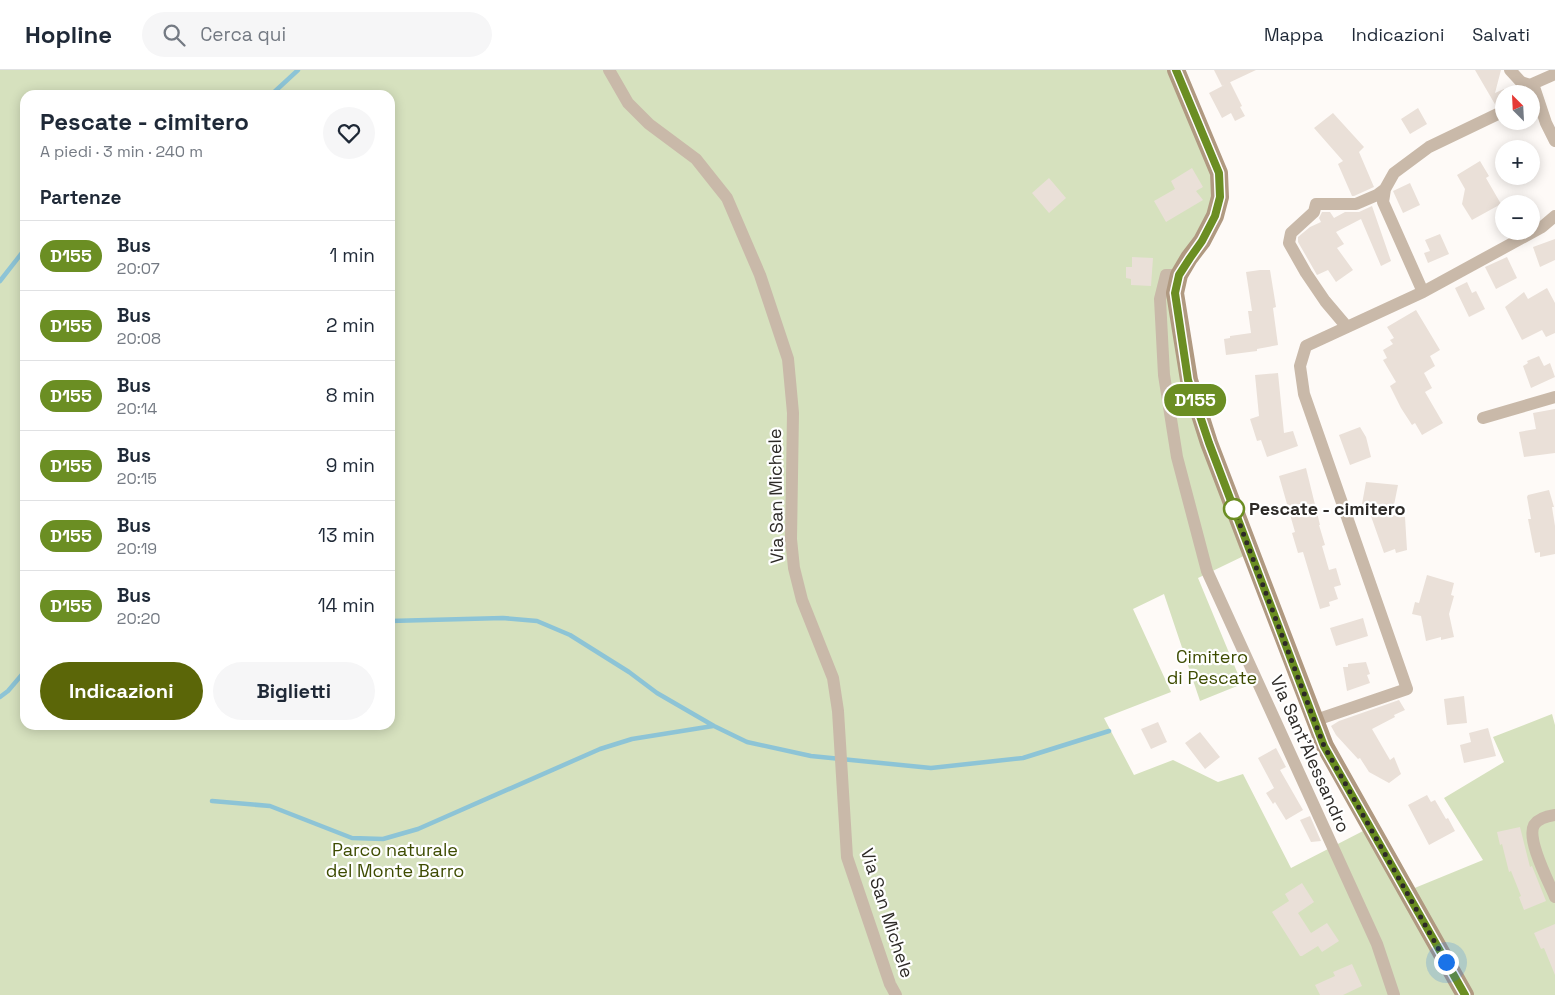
<!DOCTYPE html>
<html lang="it">
<head>
<meta charset="utf-8">
<style>
	body { margin:0; font-family:"Space Grotesk",sans-serif; background:#f6f6f7; color:#1f2937; height:100vh; display:flex; flex-direction:column; font-size:19px; white-space:nowrap }
	* { box-sizing:border-box; margin:0 }
	p { font-size:16px; color:#747a83 }
	.icon { flex:none; width:28px; height:28px; fill:none; stroke:currentColor; stroke-width:2; stroke-linecap:round; stroke-linejoin:round }
	.map { position:relative; flex:1; overflow:hidden }
	.sheet { position:absolute; left:20px; top:20px; width:375px; height:640px; display:flex; flex-direction:column; background:#fff; border-radius:15px; box-shadow:0 2px 12px #0003 }
	.sheet>* { flex:none }
	.badge { padding:0 10px; border-radius:16px; font-size:18px; line-height:32px }
	.needle { width:32px; rotate:336deg }
	.buttons { position:absolute; left:1495px; top:15px; display:grid; gap:10px }
	.buttons a { display:grid; place-items:center; width:45px; height:45px; border-radius:50%; background:#fff; box-shadow:0 2px 12px #0003; font-size:25px }
	.you { position:absolute; width:25px; height:25px; margin:-12px; border:4px solid #fff; border-radius:50%; background:#1a73e8; box-shadow:0 0 0 8px #1a73e833 }
	.map>.badge { position:absolute; translate:-50% -50%; box-shadow:0 0 0 2px #fff }
	h2 { padding:0 20px; font-size:19px; line-height:45px }
	.round { display:grid; place-items:center; flex:none; width:52px; height:52px; border-radius:26px; background:#f6f6f7 }
	.summary { display:flex; align-items:center; justify-content:space-between; height:85px; padding:0 20px }
	h1 { font-size:24px; font-weight:700; line-height:38px }
	.primary-button { display:flex; gap:10px; margin-top:auto; padding:10px 20px }
	.primary-button a { flex:1; height:58px; border-radius:30px; background:#5b6608; color:#fff; font-size:20px; font-weight:700; line-height:58px; text-align:center }
	.primary-button a+a { background:#f6f6f7; color:#1f2937 }
	ul { padding:0; list-style:none }
	li { display:flex; align-items:center; gap:15px; height:70px; padding:0 20px; border-top:1px solid #e0e1e3 }
	li div { flex:1 }
	li b { display:block; font-size:19px }
	li em { font-style:normal }
	li .badge { min-width:55px; font-weight:700; text-align:center }
	header { display:flex; align-items:center; gap:30px; box-sizing:border-box; height:70px; padding:0 25px; background:#fff; border-bottom:1px solid #e0e1e3 }
	header strong { font-size:24px }
	nav { display:flex; gap:28px; margin-inline-start:auto; font-size:18px }
	.search { width:350px; height:45px; background:#f6f6f7; display:flex; align-items:center; gap:12px; box-sizing:border-box; padding:0 18px; border-radius:28px; color:#747a83; font-size:19px }
	.map>svg:first-child { display:block }
	.green { fill:#d6e1be; fill-rule:evenodd }
	.lines { fill:none; stroke-linecap:round; stroke-linejoin:round }
	.stream { stroke:#8dc4d6; stroke-width:4.5 }
	.building { fill:#eae0d8 }
	.street { stroke:#c9b9a9; stroke-width:12 }
	.secondary { stroke:#b09981; stroke-width:18 }
	.line-casing { stroke:#fff; stroke-width:11 }
	.line { stroke:#6b8e23; stroke-width:8 }
	.walk { stroke:#2d2a27; stroke-width:5; stroke-dasharray:0 9 }
	.stop-dot { fill:#fff; stroke:#6b8e23; stroke-width:2.5 }
	.labels { text-anchor:middle; stroke-width:4.5; stroke-linejoin:round; paint-order:stroke }
	.street-label { font-size:18px; fill:#2d2a27; stroke:#fff }
	.stop-label { font-size:18px; font-weight:bold; fill:#2d2a27; stroke:#fff; text-anchor:start }
	.park-label { font-size:18px; fill:#3e4c02; stroke:#fff }
</style>
</head>
<body>
<header>
<strong>Hopline</strong>
<div class="search"><svg class="icon" aria-label="search" viewBox="0 0 24 24"><circle cx="10" cy="10" r="6"/><path d="M15 15l6 6"/></svg>Cerca qui</div>
<nav><a>Mappa</a><a>Indicazioni</a><a>Salvati</a></nav>
</header>
<div class="map">
<svg width="1555" height="925" viewBox="0 0 1555 925">
	<rect width="100%" height="100%" fill="#fefaf7"/>
	<path class="green" d="M 0,0 L 1178,0 L 1224,124 L 1186,208 L 1182,233 L 1184,282 L 1252,482 L 1198,508 L 1242,614 L 1200,631 L 1164,524 L 1133,539 L 1171,622 L 1104,648 L 1134,705 L 1173,690 L 1218,712 L 1243,704 L 1291,798 L 1365,760 L 1400,824 L 1483,790 L 1444,728 L 1504,692 L 1493,667 L 1552,644 L 1555,655 L 1555,925 L 0,925 ZM 25,25 L 390,25 L 390,655 L 25,655 Z"/>
	<g class="lines">
		<path class="stream" d="M 271,25 L 298,0
			M 0,211 L 25,179
			M 390,551 L 503,548 L 537,551 L 570,565 L 629,602 L 657,623 L 714,656 L 747,672 L 811,686 L 931,698 L 1023,688 L 1109,661
			M 0,627 L 8,621 L 25,601
			M 212,731 L 270,736 L 352,768 L 383,769 L 418,759 L 600,679 L 632,669 L 713,656"/>
	</g>
	<path class="building" d="M 1214,0 L 1256,0 L 1222,16 Z
		M 1475,0 L 1501,0 L 1495,23 L 1504,19 L 1504,33 L 1496,36 Z
		M 1230,12 L 1242,36 L 1240,37 L 1245,46 L 1235,51 L 1231,43 L 1222,48 L 1209,23 Z
		M 1418,38 L 1427,54 L 1410,64 L 1401,49 Z
		M 1333,43 L 1364,77 L 1359,82 L 1374,117 L 1354,126 L 1352,126 L 1338,94 L 1343,91 L 1314,58 Z
		M 1480,91 L 1489,106 L 1486,108 L 1501,134 L 1472,150 L 1462,134 L 1465,119 L 1457,105 Z
		M 1192,98 L 1203,117 L 1196,121 L 1203,130 L 1166,152 L 1154,131 L 1175,119 L 1171,111 Z
		M 1049,108 L 1066,128 L 1049,143 L 1032,123 Z
		M 1410,113 L 1420,135 L 1403,143 L 1393,121 Z
		M 1372,136 L 1391,191 L 1381,196 L 1361,149 L 1336,162 L 1344,174 L 1337,178 L 1353,200 L 1336,212 L 1328,200 L 1317,205 L 1298,172 L 1298,167 L 1310,157 L 1321,152 L 1319,148 L 1322,142 L 1330,142 L 1334,148 L 1345,142 L 1359,142 Z
		M 1440,164 L 1449,184 L 1428,193 L 1424,183 L 1430,181 L 1425,170 Z
		M 1555,169 L 1555,190 L 1540,197 L 1533,177 Z
		M 1132,187 L 1153,188 L 1151,216 L 1131,215 L 1131,209 L 1126,208 L 1126,197 L 1132,197 Z
		M 1507,187 L 1517,208 L 1496,219 L 1485,197 Z
		M 1260,200 L 1270,200 L 1276,237 L 1273,238 L 1278,275 L 1257,279 L 1257,281 L 1226,285 L 1224,269 L 1230,268 L 1230,266 L 1251,263 L 1248,241 L 1252,241 L 1246,202 Z
		M 1467,212 L 1472,223 L 1476,221 L 1485,239 L 1469,247 L 1455,218 Z
		M 1547,218 L 1555,233 L 1555,263 L 1546,267 L 1542,260 L 1522,270 L 1505,237 L 1524,222 L 1528,229 Z
		M 1416,240 L 1440,280 L 1430,286 L 1435,296 L 1424,303 L 1432,318 L 1425,322 L 1443,353 L 1422,365 L 1415,353 L 1412,355 L 1401,338 L 1390,316 L 1396,312 L 1383,290 L 1387,288 L 1383,280 L 1393,274 L 1390,270 L 1394,268 L 1387,257 Z
		M 1539,286 L 1544,296 L 1550,293 L 1555,307 L 1531,318 L 1523,296 L 1528,293 L 1527,291 Z
		M 1278,303 L 1284,363 L 1293,361 L 1298,376 L 1267,387 L 1261,370 L 1257,371 L 1250,349 L 1259,346 L 1255,305 Z
		M 1555,339 L 1555,383 L 1524,387 L 1519,362 L 1536,359 L 1533,343 Z
		M 1360,357 L 1366,367 L 1371,387 L 1350,395 L 1339,365 Z
		M 1306,398 L 1320,455 L 1319,455 L 1325,475 L 1322,476 L 1329,500 L 1336,498 L 1341,515 L 1334,517 L 1338,529 L 1329,532 L 1330,536 L 1320,539 L 1303,482 L 1298,483 L 1292,463 L 1295,462 L 1279,406 Z
		M 1366,412 L 1398,415 L 1392,445 L 1405,447 L 1407,480 L 1396,483 L 1395,479 L 1384,483 L 1367,435 L 1362,434 Z
		M 1549,420 L 1554,437 L 1552,437 L 1555,456 L 1555,484 L 1540,487 L 1540,482 L 1535,483 L 1534,479 L 1528,449 L 1531,449 L 1527,427 L 1528,425 Z
		M 1427,505 L 1454,513 L 1451,525 L 1454,526 L 1449,544 L 1454,567 L 1441,570 L 1441,567 L 1426,571 L 1421,546 L 1412,544 L 1415,532 L 1419,533 Z
		M 1363,548 L 1368,566 L 1336,576 L 1330,558 Z
		M 1366,592 L 1370,604 L 1367,605 L 1370,613 L 1347,621 L 1343,597 L 1348,597 L 1348,594 Z
		M 1464,626 L 1467,653 L 1447,655 L 1444,629 Z
		M 1399,630 L 1405,640 L 1394,645 L 1395,647 L 1372,659 L 1390,690 L 1394,687 L 1401,704 L 1389,713 L 1369,702 L 1360,688 L 1358,689 L 1336,665 L 1331,656 L 1339,651 Z
		M 1158,652 L 1167,672 L 1151,679 L 1141,659 Z
		M 1488,658 L 1496,686 L 1464,693 L 1460,675 L 1471,672 L 1469,663 Z
		M 1200,662 L 1220,687 L 1205,699 L 1185,673 Z
		M 1276,678 L 1286,697 L 1280,700 L 1303,740 L 1286,750 L 1275,732 L 1273,734 L 1266,723 L 1274,718 L 1258,688 Z
		M 1427,725 L 1431,732 L 1435,730 L 1446,749 L 1448,748 L 1455,761 L 1429,775 L 1408,735 Z
		M 1310,746 L 1321,771 L 1311,772 L 1300,750 Z
		M 1520,757 L 1530,797 L 1532,796 L 1546,831 L 1524,840 L 1519,827 L 1521,826 L 1511,801 L 1509,802 L 1502,774 L 1500,775 L 1497,762 Z
		M 1302,813 L 1314,832 L 1298,843 L 1311,863 L 1327,853 L 1339,871 L 1322,882 L 1318,876 L 1302,886 L 1300,886 L 1272,842 L 1289,831 L 1285,824 Z
		M 1555,854 L 1555,905 L 1544,878 L 1541,879 L 1534,863 Z
		M 1352,894 L 1362,916 L 1343,925 L 1320,925 L 1315,915 L 1335,906 L 1333,902 Z"/>
	<g class="lines">
		<path class="street" d="M 609,0 L 628,33 L 649,54 L 696,89 L 727,128 L 760,205 L 788,289 L 793,343 L 791,469 L 794,498 L 802,530 L 833,608 L 838,641 L 847,787 L 890,914 L 896,925
			M 1510,0 L 1521,12 L 1530,15 L 1555,4
			M 1533,14 L 1546,53 L 1555,71
			M 1179,205 L 1166,205 L 1160,229 L 1164,305 L 1177,387 L 1207,501 L 1377,874 L 1394,925
			M 1423,222 L 1383,132 L 1385,119 L 1394,103 L 1429,77 L 1504,41
			M 1347,257 L 1325,231 L 1306,203 L 1289,173 L 1291,163 L 1314,142 L 1316,134 L 1356,134 L 1377,125 L 1385,119
			M 1483,348 L 1555,327
			M 1316,650 L 1407,619 L 1304,324 L 1300,296 L 1306,276 L 1423,222 L 1542,157 L 1555,146
			M 1555,745 C 1548,746 1538,749 1534,755 C 1526,770 1549,812 1555,827"/>
		<path class="secondary" d="M 1176,0 L 1219,103 L 1220,127 L 1215,146 L 1202,171 L 1189,188 L 1179,205 L 1175,223 L 1189,310 L 1209,373 L 1325,676 L 1465,925"/>
	</g>
	<g class="lines">
		<defs>
			<path id="line" d="M 1176,0 L 1219,103 L 1220,127 L 1215,146 L 1202,171 L 1190,188 L 1179,205 L 1175,223 L 1188,310 L 1209,373 L 1324,676 L 1465,925"/>
		</defs>
		<use href="#line" class="line-casing"/>
		<use href="#line" class="line"/>
		<path class="walk" d="M 1234,439 L 1324,676 L 1446,892"/>
	</g>
	<circle class="stop-dot" cx="1234" cy="439" r="10"/>
	<g class="labels">
		<g class="street-label">
			<text transform="translate(776 426) rotate(-91)" y="6">Via San Michele</text>
			<text transform="translate(1310 684) rotate(66)" y="6">Via Sant'Alessandro</text>
			<text transform="translate(887 843) rotate(72)" y="6">Via San Michele</text>
		</g>
		<g class="stop-label">
			<text x="1249" y="445">Pescate - cimitero</text>
		</g>
		<g class="park-label">
			<text x="1212" y="593">Cimitero<tspan x="1212" dy="21">di Pescate</tspan></text>
			<text x="395" y="786">Parco naturale<tspan x="395" dy="21">del Monte Barro</tspan></text>
		</g>
	</g>
</svg>
<div class="buttons">
<a><svg class="needle" viewBox="-14 -14 28 28"><path d="M0-13l5 13h-10z" fill="#e53935"/><path d="M0 13l5-13h-10z" fill="#747a83"/></svg></a>
<a>+</a>
<a>−</a>
</div>
<div class="you" style="left:1446px;top:892px"></div>
<b class="badge" style="left:1195px;top:330px;background:#6b8e23;color:#fff">D155</b>
<section class="sheet">
<div class="summary"><div><h1>Pescate - cimitero</h1><p>A piedi · 3 min · 240 m</p></div><a class="round"><svg class="icon" aria-label="heart" viewBox="0 0 24 24"><path d="M12 20l-8-8c-3-5 5-10 8-4 3-6 11-1 8 4z"/></svg></a></div>
<h2>Partenze</h2>
<ul>
<li><span class="badge" style="background:#6b8e23;color:#fff">D155</span><div><b>Bus</b><p>20:07</p></div><em>1 min</em></li>
<li><span class="badge" style="background:#6b8e23;color:#fff">D155</span><div><b>Bus</b><p>20:08</p></div><em>2 min</em></li>
<li><span class="badge" style="background:#6b8e23;color:#fff">D155</span><div><b>Bus</b><p>20:14</p></div><em>8 min</em></li>
<li><span class="badge" style="background:#6b8e23;color:#fff">D155</span><div><b>Bus</b><p>20:15</p></div><em>9 min</em></li>
<li><span class="badge" style="background:#6b8e23;color:#fff">D155</span><div><b>Bus</b><p>20:19</p></div><em>13 min</em></li>
<li><span class="badge" style="background:#6b8e23;color:#fff">D155</span><div><b>Bus</b><p>20:20</p></div><em>14 min</em></li>
</ul>
<div class="primary-button"><a>Indicazioni</a><a>Biglietti</a></div>
</section>
</div>
</body>
</html>
